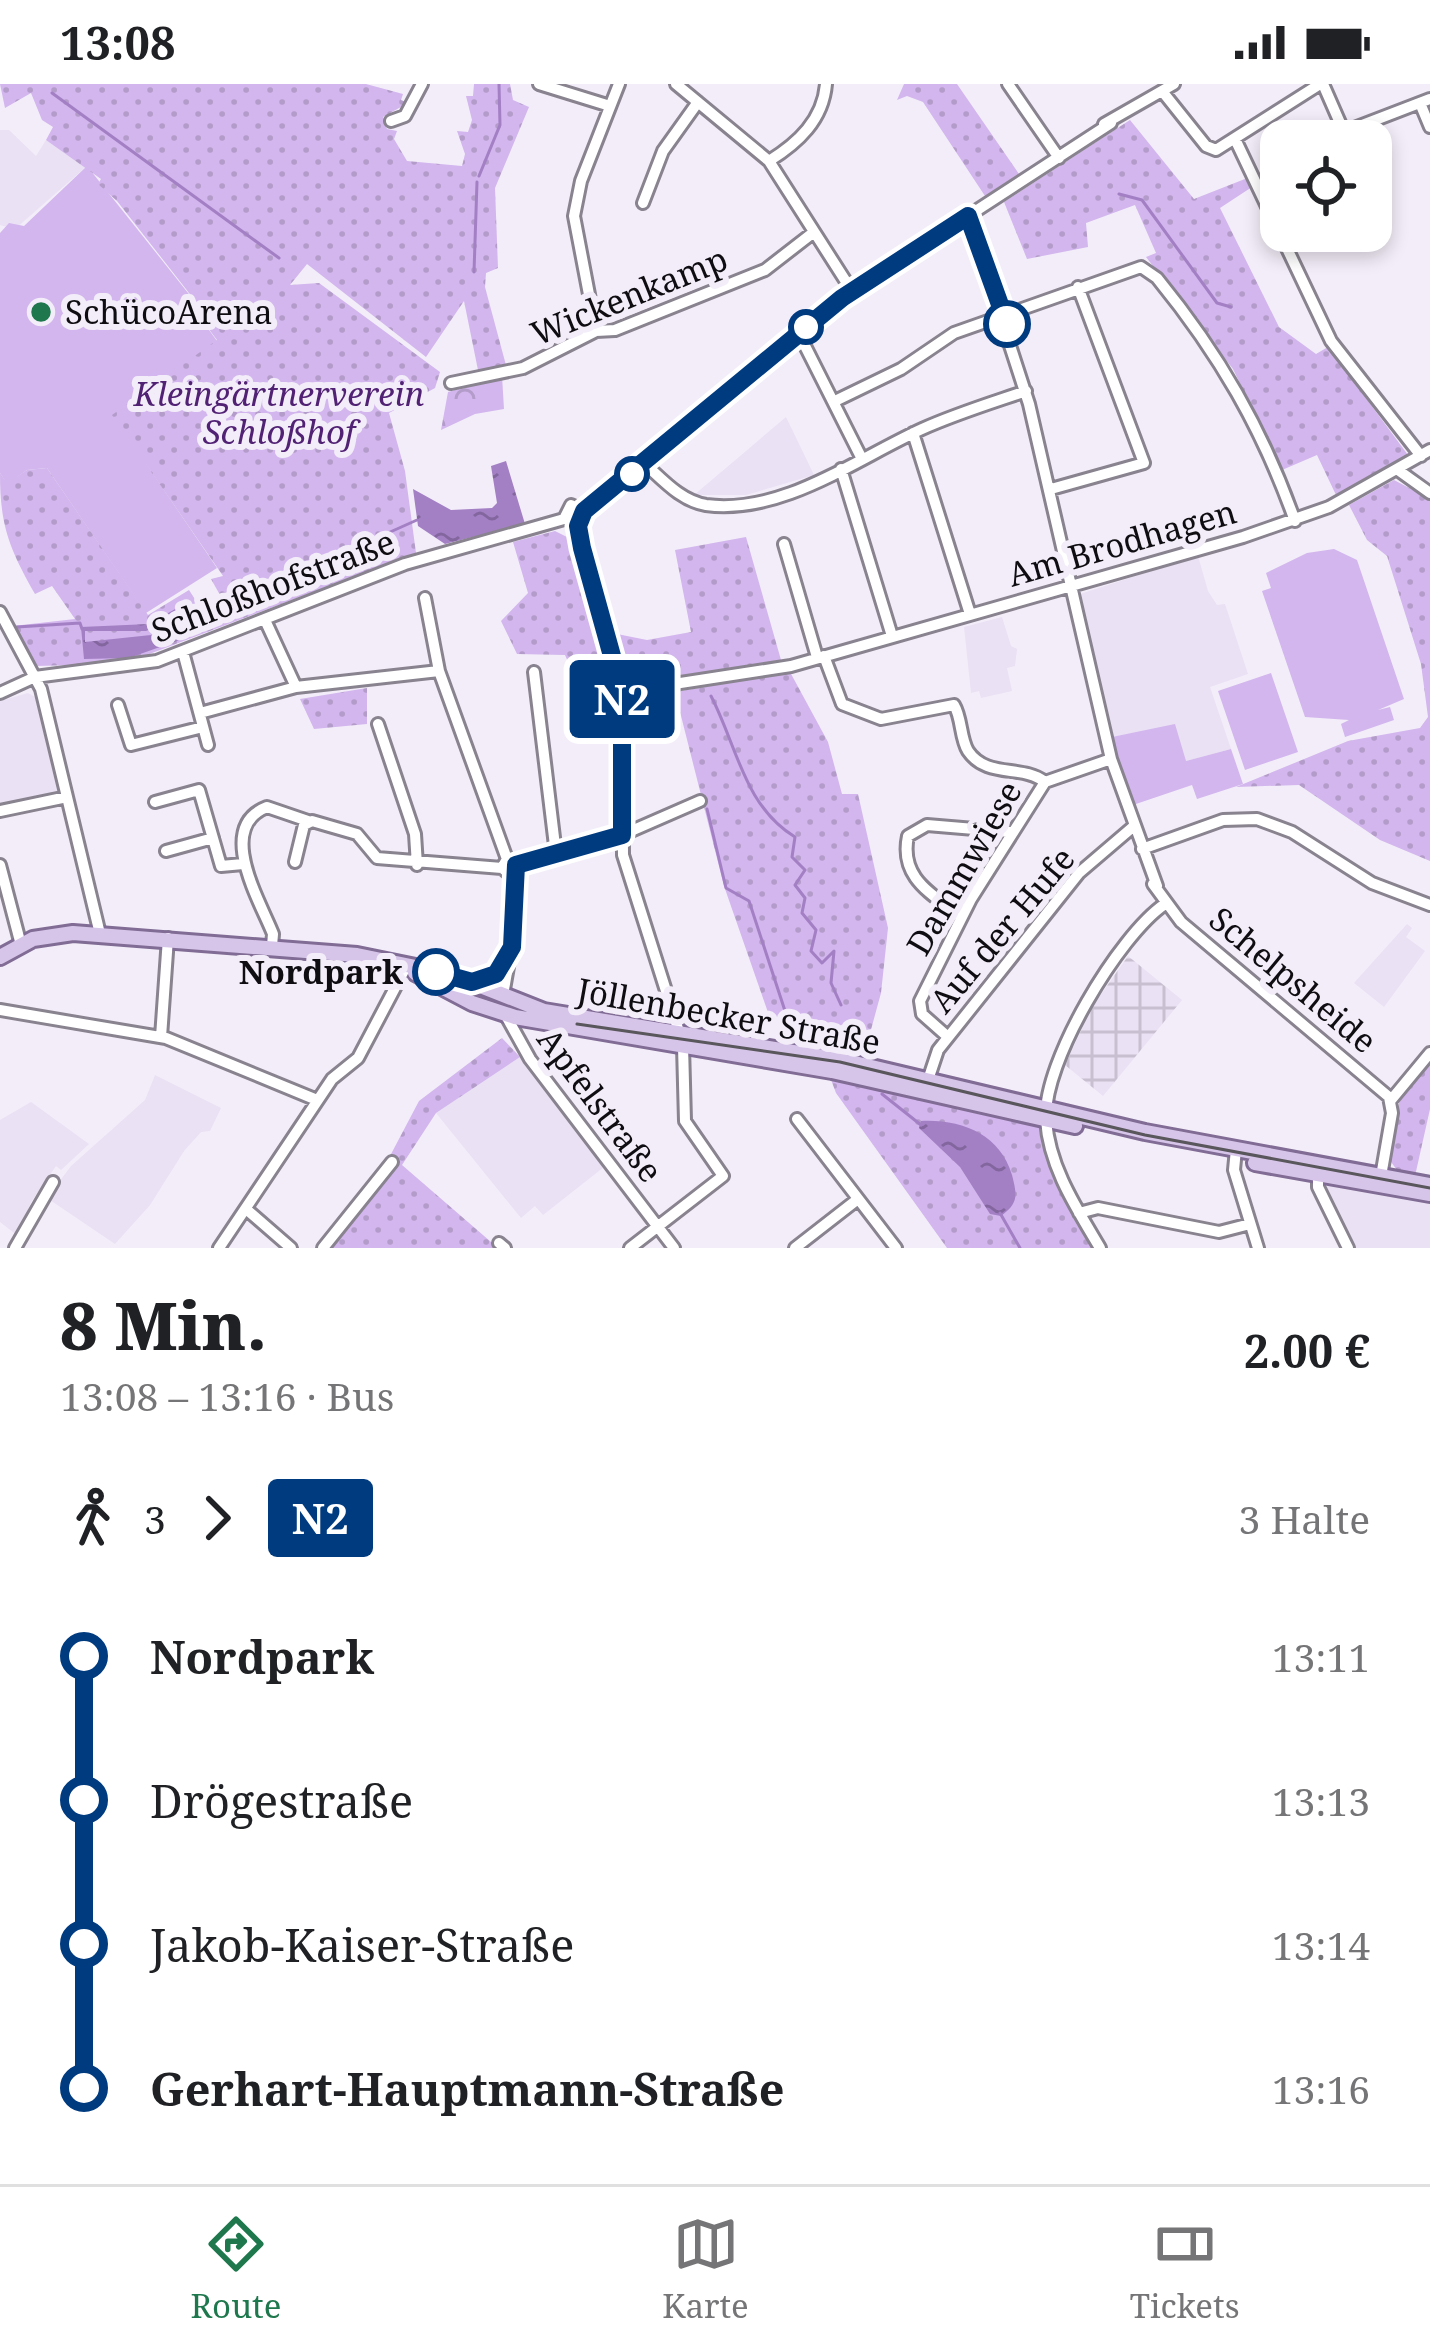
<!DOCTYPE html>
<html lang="de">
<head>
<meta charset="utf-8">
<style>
	body { margin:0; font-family:"Noto Serif",serif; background:#f2f2f2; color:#202124; height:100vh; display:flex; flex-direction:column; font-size:45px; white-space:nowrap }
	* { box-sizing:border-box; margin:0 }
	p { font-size:39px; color:#757577 }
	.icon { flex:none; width:66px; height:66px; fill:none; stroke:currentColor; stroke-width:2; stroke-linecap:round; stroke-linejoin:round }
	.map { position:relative; height:1164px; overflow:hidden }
	.panel { display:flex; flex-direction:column; background:#fff; flex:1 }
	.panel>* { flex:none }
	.badge { padding:0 24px; border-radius:9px; font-size:42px; line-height:78px }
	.controls { position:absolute; left:1260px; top:36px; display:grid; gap:24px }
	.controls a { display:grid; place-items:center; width:132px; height:132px; border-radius:24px; background:#fff; box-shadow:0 6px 18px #0003; font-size:60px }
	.map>.badge { position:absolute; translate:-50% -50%; box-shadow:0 0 0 6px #fff }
	.legs { display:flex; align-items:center; gap:18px; height:132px; padding:0 60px; font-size:39px }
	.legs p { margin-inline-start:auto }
	.headline { display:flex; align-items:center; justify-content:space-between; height:204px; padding:0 60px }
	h1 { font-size:66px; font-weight:800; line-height:90px }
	ul { padding:0 60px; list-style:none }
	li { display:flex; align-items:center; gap:42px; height:144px; font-size:45px }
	li i { display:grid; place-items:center; width:18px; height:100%; margin:0 15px; background:currentColor }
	li i::after { content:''; width:30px; height:30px; margin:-15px; border:9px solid; border-radius:50%; background:#fff }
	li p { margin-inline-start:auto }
	li:first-child i { background:linear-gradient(#0000 50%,currentColor 0) }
	li:last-child i { background:linear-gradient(currentColor 50%,#0000 0) }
	.status { display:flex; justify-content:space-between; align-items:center; height:84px; padding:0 60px; background:#fff; direction:ltr }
	.status svg { height:33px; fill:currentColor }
	.menu { display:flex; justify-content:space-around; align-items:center; height:168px; border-top:3px solid #e0e0e0; background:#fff; font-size:33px; color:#757577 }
	.menu a { display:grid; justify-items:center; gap:6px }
	.menu .active { color:#1f784d }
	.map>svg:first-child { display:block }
	.built { fill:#eae1f4 }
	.industrial { fill:url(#industrial-grid) }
	.grass { fill:#d2b6ed }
	.forest { fill:url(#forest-crowns) }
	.park { fill:url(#park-dots) }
	.water { fill:url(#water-ripples) }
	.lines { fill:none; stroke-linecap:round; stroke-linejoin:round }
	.stream { stroke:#a37fc4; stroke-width:3 }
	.minor-casing { stroke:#88838e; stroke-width:16 }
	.major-casing { stroke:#806c94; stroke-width:20 }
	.minor { stroke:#fff; stroke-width:10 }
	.major { stroke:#d7c5e9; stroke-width:14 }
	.tram { stroke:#59565c; stroke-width:3 }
	.line-1-casing { stroke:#fff; stroke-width:27 }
	.line-1 { stroke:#003b80; stroke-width:18 }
	.poi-dot { fill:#1f784d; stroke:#f3edf9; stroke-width:4.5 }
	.stop-1-dot { fill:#fff; stroke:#003b80; stroke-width:6 }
	.labels { text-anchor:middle; stroke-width:12; stroke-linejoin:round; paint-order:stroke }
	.street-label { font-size:33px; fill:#0f0d11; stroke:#f3edf9 }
	.poi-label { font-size:33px; fill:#0f0d11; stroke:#f3edf9; text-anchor:start }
	.park-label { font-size:33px; font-style:italic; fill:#512174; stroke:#f3edf9 }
	.stop-label { font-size:33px; font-weight:bold; fill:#0f0d11; stroke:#f3edf9; text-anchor:end }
</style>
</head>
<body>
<div class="status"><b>13:08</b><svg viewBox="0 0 49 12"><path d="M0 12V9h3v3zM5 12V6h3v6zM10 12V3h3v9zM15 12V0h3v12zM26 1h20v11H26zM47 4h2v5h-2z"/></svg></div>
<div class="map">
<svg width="1430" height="1164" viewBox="0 0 1430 1164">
	<defs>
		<pattern id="industrial-grid" width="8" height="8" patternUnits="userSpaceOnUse" patternTransform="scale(3)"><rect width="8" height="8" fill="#eae1f4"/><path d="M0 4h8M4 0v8" fill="none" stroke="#c8c0d0"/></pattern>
		<pattern id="forest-crowns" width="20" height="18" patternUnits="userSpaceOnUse" patternTransform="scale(3)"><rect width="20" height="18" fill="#d2b6ed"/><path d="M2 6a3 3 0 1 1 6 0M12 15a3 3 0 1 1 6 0" fill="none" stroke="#b39bca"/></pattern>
		<pattern id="park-dots" width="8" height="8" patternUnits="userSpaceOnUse" patternTransform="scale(3)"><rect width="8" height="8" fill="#d2b6ed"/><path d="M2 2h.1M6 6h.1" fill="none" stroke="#b39bca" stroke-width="1.8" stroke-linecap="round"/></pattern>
		<pattern id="water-ripples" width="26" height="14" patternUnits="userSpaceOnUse" patternTransform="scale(3)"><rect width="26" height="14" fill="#a37fc4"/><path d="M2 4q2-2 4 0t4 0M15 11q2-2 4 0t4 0" fill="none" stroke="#83669e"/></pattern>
	</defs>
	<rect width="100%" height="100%" fill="#f3edf9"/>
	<path class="built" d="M 0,46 L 9,46 L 36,72 L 46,56 L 87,82 L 15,145 L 0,141 Z
		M 786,333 L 814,391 L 746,411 L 694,411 Z
		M 1198,472 L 1208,507 L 1217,521 L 1225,520 L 1248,590 L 1210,603 L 1231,665 L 1186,677 L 1145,647 L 1112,653 L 1080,510 Z
		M 1002,533 L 1011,562 L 1017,565 L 1015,582 L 1007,584 L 1012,607 L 981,614 L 979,607 L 971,609 L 964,543 Z
		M 28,609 L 35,613 L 59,707 L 0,722 L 0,617 Z
		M 1407,840 L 1412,844 L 1406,853 L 1425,867 L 1384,923 L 1354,899 Z
		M 520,973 L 604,1083 L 543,1131 L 535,1122 L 521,1134 L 436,1029 Z
		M 155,991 L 221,1024 L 210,1047 L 201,1048 L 184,1067 L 150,1121 L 115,1160 L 47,1114 L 71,1082 L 145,1016 Z
		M 31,1018 L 89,1060 L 61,1086 L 56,1082 L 31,1118 L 18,1152 L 0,1138 L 0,1036 Z
		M 1329,1100 L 1430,1115 L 1430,1164 L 1354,1164 L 1325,1105 Z"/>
	<path class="industrial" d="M 1128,872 L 1182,916 L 1103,1012 L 1065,981 L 1092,923 Z"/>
	<path class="grass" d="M 87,82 L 200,224 L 196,228 L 217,257 L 113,331 L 217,484 L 146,529 L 47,384 L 27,386 L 7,400 L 0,389 L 0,149 L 9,139 L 24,142 Z
		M 1334,465 L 1357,476 L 1404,615 L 1378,626 L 1390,623 L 1394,636 L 1345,653 L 1341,640 L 1349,636 L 1305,633 L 1262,507 L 1271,504 L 1266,489 L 1307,469 Z
		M 1271,589 L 1298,668 L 1245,686 L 1218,607 Z
		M 1175,640 L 1186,677 L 1231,665 L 1243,700 L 1197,715 L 1192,701 L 1133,721 L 1112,653 Z"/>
	<path class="forest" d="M 502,292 L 504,325 L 475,330 L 441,346 L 448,308 Z"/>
	<path class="park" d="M 0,0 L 366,0 L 403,10 L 401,16 L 408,19 L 383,33 L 387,45 L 397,47 L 394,55 L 407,77 L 462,82 L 465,70 L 457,47 L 468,48 L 472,36 L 466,12 L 473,12 L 474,0 L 510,0 L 513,16 L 529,23 L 495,104 L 498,184 L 486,189 L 485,203 L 507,285 L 479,291 L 464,217 L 426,273 L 307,180 L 290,201 L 319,199 L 440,288 L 435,304 L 389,329 L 405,387 L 416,469 L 123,580 L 35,582 L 13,542 L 75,535 L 52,502 L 35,510 C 9,464 0,442 0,389 L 7,399 L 27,386 L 47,384 L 148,531 L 189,506 L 200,523 L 220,511 L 211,495 L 223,492 L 112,331 L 217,256 L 196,228 L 200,223 L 117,117 L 98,100 L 101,95 L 46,56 L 53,43 L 42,36 L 31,9 L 5,24 Z
		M 904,0 L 957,0 L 1019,90 L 985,112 L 923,18 L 907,12 L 897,16 Z
		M 1130,36 L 1194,115 L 1250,93 L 1255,101 L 1220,124 L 1279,243 L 1316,270 L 1328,263 L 1408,371 L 1336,411 L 1317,371 L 1282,386 L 1233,285 L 1146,173 L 1156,169 L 1135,121 L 1086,139 L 1088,163 L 1027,175 L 1004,118 Z
		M 1394,396 L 1430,415 L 1430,777 L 1380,756 L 1299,701 L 1236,703 L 1348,657 L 1420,644 L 1428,633 L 1421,580 L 1387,472 L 1367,456 L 1349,421 Z
		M 555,447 L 567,453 L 605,574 L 569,580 L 565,571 L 517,570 L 501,537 L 528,509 L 513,458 Z
		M 746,453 L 781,576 L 628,602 L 612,549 L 647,556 L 691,548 L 675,466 Z
		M 790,588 L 828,658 L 842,710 L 858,710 L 888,844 L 881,909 L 863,975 L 800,965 L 804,942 L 771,937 L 724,802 L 675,608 Z
		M 367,604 L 367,640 L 314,645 L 300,615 Z
		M 502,954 L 520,973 L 436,1029 L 402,1081 L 498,1164 L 329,1164 L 397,1079 L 390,1072 L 419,1017 Z
		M 1430,977 L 1430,1025 L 1415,1092 L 1399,1089 L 1389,1075 L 1400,1014 Z
		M 830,993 L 1042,1042 L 1063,1111 L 1094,1164 L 947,1164 L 836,1009 Z"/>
	<path class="water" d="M 506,377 L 525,440 L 445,460 L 418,442 L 413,405 L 451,426 L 492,424 L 497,419 L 491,382 Z
		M 177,524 L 178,534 L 146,547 L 85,547 L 85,558 L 151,551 L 183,536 L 188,553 L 129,574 L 84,575 L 81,543 L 149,540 Z
		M 921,1037 C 961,1035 1000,1050 1012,1091 C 1017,1111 1019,1119 1001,1132 L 990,1130 L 960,1083 L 919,1044 Z"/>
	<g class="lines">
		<path class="stream" d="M 52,9 L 279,174
			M 479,92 L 500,41 L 499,0
			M 1119,110 L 1142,116 L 1217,219 L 1231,223
			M 474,188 L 477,98
			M 379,453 L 417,436
			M 176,529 L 209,521
			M 185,542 L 266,496 L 270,508
			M 17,543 L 80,539 L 82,545
			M 711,612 C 737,662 744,722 795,753 L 792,773 L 805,786 L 795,801 L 805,814 L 802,829 L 816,846 L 811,867 L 822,879 L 834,867 L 831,899 L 841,921
			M 707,725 L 726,804 L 749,817 L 787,933 L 803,938
			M 882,1010 L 921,1041
			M 1000,1129 L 1020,1164"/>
		<defs>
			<path id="minor" d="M 539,0 L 610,22
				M 676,0 L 769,77 L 852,207
				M 1008,0 L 1059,74
				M 1323,0 L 1344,48 L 1430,15
				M 1162,7 L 1206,62 L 1216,66 L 1320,0
				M 1420,19 L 1430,43
				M 391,37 L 405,32 L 422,0
				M 1104,40 L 1174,0
				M 1235,55 L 1331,257 L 1421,372
				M 769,77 C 798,59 823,36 826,0
				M 643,119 L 663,67 L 698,18
				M 968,132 L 1029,320 L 1111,675 L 1157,802
				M 596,247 L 574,132 L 581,97 L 619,0
				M 799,250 L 862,375
				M 451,299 L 523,284 L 596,247 L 615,246 L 765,186 L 814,148
				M 835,317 L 901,285 L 954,249 L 1141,183 L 1157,194 C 1219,270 1262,344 1295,437
				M 913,349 L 970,530
				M 645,380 C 663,396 681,417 706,421 C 782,431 856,375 922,345 C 955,330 991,319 1026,307
				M 841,385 L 892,552
				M 1398,386 L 1430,409
				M 1051,405 L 1144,379 L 1078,203
				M 584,427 L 842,214 L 1111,39
				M 564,435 L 571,421 L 584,427
				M 578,442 L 622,608 L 623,771 L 680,951
				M 784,460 L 817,573
				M 425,514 L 439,587
				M 0,528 L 41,605 L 100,850
				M 265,536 L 296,603
				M 183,568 L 208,661
				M 824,572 L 842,620 L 881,635 L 954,621 C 962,634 960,654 968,667 C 987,695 1022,680 1045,698
				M 534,588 L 556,770
				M 622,608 L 791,582 L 1243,453 L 1329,423 L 1430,366
				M 0,609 L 35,593 L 157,577 L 405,480 L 564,435
				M 118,621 L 131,661 L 203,643
				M 200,629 L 296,603 L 439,587 L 507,775
				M 378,640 L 415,750 L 417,781
				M 155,718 L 199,706 L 221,782 L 243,780
				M 0,727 L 67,713
				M 1142,765 L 1223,736 L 1257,735 L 1292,748 L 1372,799 L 1430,821
				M 166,767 L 213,754
				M 295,778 L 304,741 L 312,737 L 357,750 L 377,774 L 502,784 L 509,790 L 516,780 L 507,775 L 502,784
				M 516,780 L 622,751 L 700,717
				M 0,781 L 21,861
				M 1153,800 L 1181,838 L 1389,1013 L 1392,1029 L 1380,1098
				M 961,833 C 933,810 899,795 908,752 L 927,741 L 1010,748
				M 272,862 L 273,850 C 260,817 215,743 267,723 L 308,737
				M 474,898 L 496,890 L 503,874
				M 503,911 L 515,843 L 512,789
				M 0,926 L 166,954 L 317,1016
				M 505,930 L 530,975 L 674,1164
				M 161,953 L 168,854
				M 948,953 L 922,930 L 920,917 L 971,815 L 1045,698 L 1111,675
				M 928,996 L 938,966 L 1079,789 L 1134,742
				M 1391,1016 L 1430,969
				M 797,1035 L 896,1164
				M 1236,1065 L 1234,1086 L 1258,1164
				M 1318,1084 L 1318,1103 L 1348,1164
				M 246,1125 L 291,1164
				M 1079,1129 L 1098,1124 L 1219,1148 L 1250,1140
				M 499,1159 L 505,1164
				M 15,1164 L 53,1098
				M 219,1164 L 332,995 L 358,974 L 406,883
				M 323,1164 L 392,1078
				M 630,1164 L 723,1092 L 685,1037 L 683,962
				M 795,1164 L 858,1115
				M 1100,1164 C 1077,1125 1049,1083 1046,1036 C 1042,979 1119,851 1165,820"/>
			<path id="major" d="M 0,873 L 33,855 L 73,849 L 357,871 L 450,890 L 544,927 L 842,976 L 1145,1048 L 1430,1101
				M 415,889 L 472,919 L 515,933 L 832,987 L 1075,1042
				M 1255,1079 L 1430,1110"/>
		</defs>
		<use href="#minor" class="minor-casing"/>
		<use href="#major" class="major-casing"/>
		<use href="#minor" class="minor"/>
		<use href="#major" class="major"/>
		<path class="tram" d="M 577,940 L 840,978 L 1145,1051 L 1430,1104"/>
	</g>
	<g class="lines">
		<defs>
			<path id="line-1" d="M 436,888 L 472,898 L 496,890 L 512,863 L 516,781 L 622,751 L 622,608 L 582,464 L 578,442 L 584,427 L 842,214 L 968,132 L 1007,240"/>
		</defs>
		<use href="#line-1" class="line-1-casing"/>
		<use href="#line-1" class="line-1"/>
	</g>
	<circle class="poi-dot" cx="41" cy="228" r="12"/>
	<g class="stop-1-dot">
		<circle cx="1007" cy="240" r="21"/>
		<circle cx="806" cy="243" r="15"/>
		<circle cx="632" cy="390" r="15"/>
		<circle cx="436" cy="888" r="21"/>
	</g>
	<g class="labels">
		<g class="street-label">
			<text transform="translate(629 212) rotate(-22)" y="12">Wickenkamp</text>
			<text transform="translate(1122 459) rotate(-16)" y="12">Am Brodhagen</text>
			<text transform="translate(273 502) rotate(-21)" y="12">Schloßhofstraße</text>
			<text transform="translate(964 784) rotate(-60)" y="12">Dammwiese</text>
			<text transform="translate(1002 846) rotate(-50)" y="12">Auf der Hufe</text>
			<text transform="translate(1293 896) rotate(40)" y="12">Schelpsheide</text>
			<text transform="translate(729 932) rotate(10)" y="12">Jöllenbecker Straße</text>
			<text transform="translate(600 1021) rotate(53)" y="12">Apfelstraße</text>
		</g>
		<g class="poi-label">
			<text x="65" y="240">SchücoArena</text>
		</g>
		<g class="park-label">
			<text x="279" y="322">Kleingärtnerverein<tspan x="279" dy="38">Schloßhof</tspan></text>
		</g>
		<g class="stop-label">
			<text x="403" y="900">Nordpark</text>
		</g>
	</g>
</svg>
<div class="controls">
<a><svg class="icon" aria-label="locate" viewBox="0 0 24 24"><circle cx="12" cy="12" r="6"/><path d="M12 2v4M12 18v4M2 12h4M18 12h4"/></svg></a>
</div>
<b class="badge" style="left:622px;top:615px;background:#003b80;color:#fff">N2</b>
</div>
<section class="panel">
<div class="headline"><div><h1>8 Min.</h1><p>13:08 – 13:16 · Bus</p></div><b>2.00 €</b></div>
<div class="legs"><svg class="icon" aria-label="walk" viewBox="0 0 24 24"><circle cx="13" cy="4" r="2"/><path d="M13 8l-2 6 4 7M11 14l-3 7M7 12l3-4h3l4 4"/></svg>3<svg class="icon" aria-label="forward" viewBox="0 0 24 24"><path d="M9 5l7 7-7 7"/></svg><b class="badge" style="background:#003b80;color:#fff">N2</b><p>3 Halte</p></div>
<ul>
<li><i style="color:#003b80"></i><b>Nordpark</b><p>13:11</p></li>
<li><i style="color:#003b80"></i><span>Drögestraße</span><p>13:13</p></li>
<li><i style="color:#003b80"></i><span>Jakob-Kaiser-Straße</span><p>13:14</p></li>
<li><i style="color:#003b80"></i><b>Gerhart-Hauptmann-Straße</b><p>13:16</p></li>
</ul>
</section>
<nav class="menu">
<a class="active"><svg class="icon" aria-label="directions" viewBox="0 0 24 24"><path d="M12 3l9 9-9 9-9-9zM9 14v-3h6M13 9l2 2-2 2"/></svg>Route</a>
<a><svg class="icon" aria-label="map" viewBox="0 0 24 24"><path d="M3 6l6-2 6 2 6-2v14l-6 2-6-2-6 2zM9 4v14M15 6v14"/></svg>Karte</a>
<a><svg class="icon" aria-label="tickets" viewBox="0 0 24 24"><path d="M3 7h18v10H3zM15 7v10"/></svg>Tickets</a>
</nav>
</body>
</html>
